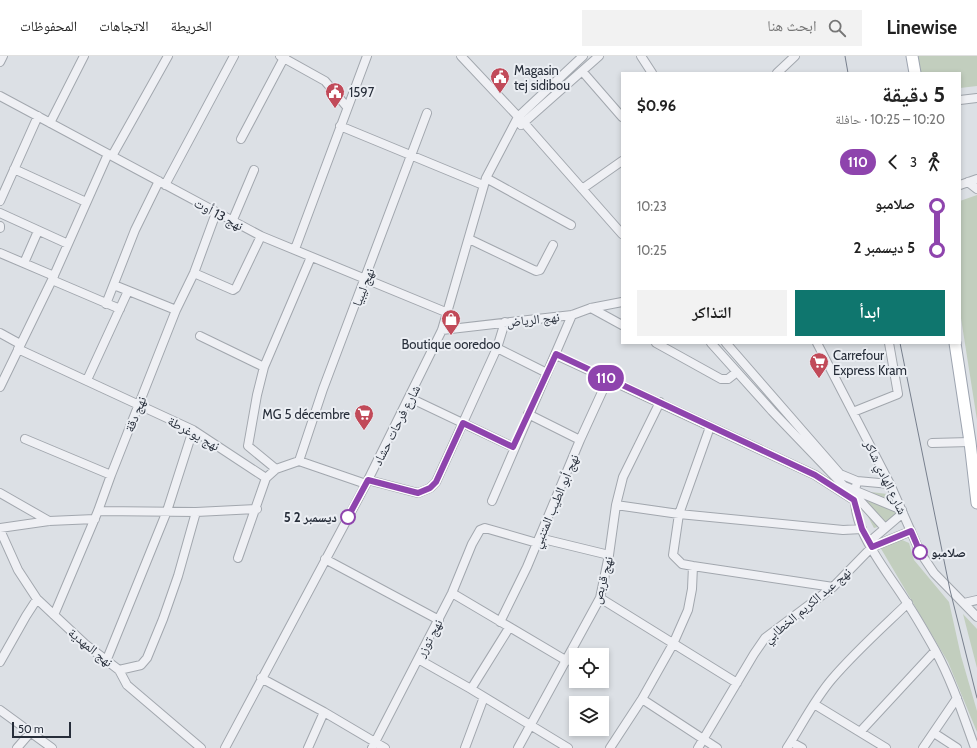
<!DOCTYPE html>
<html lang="ar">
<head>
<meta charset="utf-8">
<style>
	body { margin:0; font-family:Cabin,"Noto Naskh Arabic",sans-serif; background:#f2f2f2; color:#222; direction:rtl; height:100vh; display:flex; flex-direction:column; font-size:15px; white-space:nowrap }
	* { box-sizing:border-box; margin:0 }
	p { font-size:13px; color:#767676 }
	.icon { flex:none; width:22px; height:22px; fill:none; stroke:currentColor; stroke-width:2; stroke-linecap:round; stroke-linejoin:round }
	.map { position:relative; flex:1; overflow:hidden; direction:ltr }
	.side { position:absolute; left:621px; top:16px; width:340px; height:272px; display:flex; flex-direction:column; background:#fff; border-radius:0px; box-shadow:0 2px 6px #0003; direction:rtl }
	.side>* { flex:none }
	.badge { padding:0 8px; border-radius:13px; font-size:14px; line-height:26px }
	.buttons { position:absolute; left:569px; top:592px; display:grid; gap:8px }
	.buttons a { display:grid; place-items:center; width:40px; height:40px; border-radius:0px; background:#fff; box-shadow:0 2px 6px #0003; font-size:20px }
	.scale { position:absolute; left:12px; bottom:10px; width:59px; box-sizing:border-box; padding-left:4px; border:2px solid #272e3a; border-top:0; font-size:11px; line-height:14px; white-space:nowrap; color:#272e3a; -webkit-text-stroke:3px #ebeef3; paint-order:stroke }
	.map>.badge { position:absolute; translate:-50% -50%; box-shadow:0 0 0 2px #fff }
	.legs { display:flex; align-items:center; gap:6px; height:44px; padding:0 16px; font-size:13px }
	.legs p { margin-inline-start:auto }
	.headline { display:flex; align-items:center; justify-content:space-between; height:68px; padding:0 16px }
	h1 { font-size:22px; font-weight:800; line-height:30px }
	.action { display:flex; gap:8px; margin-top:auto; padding:8px 16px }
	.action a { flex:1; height:46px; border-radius:0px; background:#0f766e; color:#fff; font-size:16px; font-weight:800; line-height:46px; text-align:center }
	.action a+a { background:#f2f2f2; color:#222 }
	ul { padding:0 16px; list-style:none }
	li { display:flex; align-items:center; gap:14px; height:44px; font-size:15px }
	li i { display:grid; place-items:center; width:6px; height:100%; margin:0 5px; background:currentColor }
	li i::after { content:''; width:10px; height:10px; margin:-5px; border:3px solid; border-radius:50%; background:#fff }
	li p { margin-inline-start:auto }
	li:first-child i { background:linear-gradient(#0000 50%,currentColor 0) }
	li:last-child i { background:linear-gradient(currentColor 50%,#0000 0) }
	header { display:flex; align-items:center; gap:24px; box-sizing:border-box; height:56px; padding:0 20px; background:#fff; border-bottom:1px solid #e0e0e0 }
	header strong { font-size:19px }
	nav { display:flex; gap:22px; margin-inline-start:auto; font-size:14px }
	.search { width:280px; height:36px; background:#f2f2f2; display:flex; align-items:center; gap:10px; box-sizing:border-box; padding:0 14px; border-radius:0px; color:#767676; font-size:15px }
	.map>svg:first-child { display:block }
	.green { fill:#c2cebe }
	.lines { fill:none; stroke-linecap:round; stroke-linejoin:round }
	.minor-casing { stroke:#a2a7ae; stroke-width:10 }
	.major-casing { stroke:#9da4b0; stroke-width:13 }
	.minor { stroke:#eff0f4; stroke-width:8 }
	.major { stroke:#fff; stroke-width:11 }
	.tram { stroke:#777f8d; stroke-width:1 }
	.line-1-casing { stroke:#fff; stroke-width:9 }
	.line-1 { stroke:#8e44ad; stroke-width:6 }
	.stop-1-dot { fill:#fff; stroke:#8e44ad; stroke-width:2 }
	.labels { text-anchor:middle; stroke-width:4; stroke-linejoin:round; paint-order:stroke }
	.poi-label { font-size:13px; fill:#272e3a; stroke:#ebeef3; text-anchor:start }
	.street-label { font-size:13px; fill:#272e3a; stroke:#ebeef3 }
	.stop-label { font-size:13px; font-weight:bold; fill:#272e3a; stroke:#ebeef3; text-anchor:end }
</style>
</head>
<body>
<header>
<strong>Linewise</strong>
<div class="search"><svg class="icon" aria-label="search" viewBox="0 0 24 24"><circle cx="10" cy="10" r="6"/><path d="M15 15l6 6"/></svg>ابحث هنا</div>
<nav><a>الخريطة</a><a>الاتجاهات</a><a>المحفوظات</a></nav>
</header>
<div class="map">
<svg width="977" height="692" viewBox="0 0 977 692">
	<rect width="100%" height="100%" fill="#dce0e5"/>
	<path class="green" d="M 914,0 L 977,0 L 977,30 L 960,32 L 960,17 L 916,17 Z
		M 977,139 L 977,364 L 960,256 L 960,145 Z
		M 871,436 L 887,438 L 900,465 L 874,472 L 864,453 L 865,437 Z
		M 900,483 L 909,487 L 914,504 L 949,546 L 961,600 L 977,655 L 977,676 L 948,606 L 880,491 Z
		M 963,558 L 977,573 L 977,612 Z"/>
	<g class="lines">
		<defs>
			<path id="minor" d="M 280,0 L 325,25 L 347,51
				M 461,0 L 525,68 L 622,178
				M 641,0 L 652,17
				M 0,6 L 3,0
				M 582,15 L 622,61
				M 777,17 L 795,0
				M 0,40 L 261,180 L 448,257
				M 960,44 L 977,42
				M 50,67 L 84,0
				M 521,69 L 599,0
				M 340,70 L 483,129
				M 241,83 L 285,0
				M 112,100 L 168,0
				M 14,113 L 86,146
				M 486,122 L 571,169
				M 968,126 L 977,133
				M 165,129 L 234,0
				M 960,129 L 977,123
				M 582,133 L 622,105
				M 0,145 L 38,60
				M 0,157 L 68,188
				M 232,166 L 254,114
				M 0,170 L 0,172
				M 469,183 L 536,215 L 540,214 L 553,189
				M 295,193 L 367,0
				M 0,197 L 54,220
				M 24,207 L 38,175
				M 194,217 L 233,234 L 236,232 L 261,180
				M 52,224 L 120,253
				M 114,229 L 176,254
				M 106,248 L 135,174 L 159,125
				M 591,252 L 622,269
				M 442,274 L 572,259 L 591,252 L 622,246
				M 0,277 L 20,288
				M 200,280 L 264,311
				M 656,287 L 721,323 L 728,323 L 737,316
				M 711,287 L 772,355 L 844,430 L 902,454
				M 726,287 L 840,418 L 857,425 L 890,428
				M 817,287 L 890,428 L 920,496 L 934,517 L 977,561
				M 497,292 L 547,317
				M 18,293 L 193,374 L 266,422
				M 556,299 L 815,419 L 854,444
				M 87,324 L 128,235
				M 0,331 L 52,224 L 108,98
				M 410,342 L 513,391
				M 853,356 L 898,338 L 889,287
				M 528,358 L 580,384
				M 710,371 L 679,458 L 673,499 L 682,508 L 693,510 L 833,531
				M 25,383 L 111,419
				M 932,387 L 970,386
				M 299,405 L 323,333 L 427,57
				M 276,413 L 248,390 L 257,339 L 264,311 L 311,201
				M 266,422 L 276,413 L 299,405 L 366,428
				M 368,424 L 418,437 L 430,432 L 436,426 L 497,292 L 505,266
				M 857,425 C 845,469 885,511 907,547 C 917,562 926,578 935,594 C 952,625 963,659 975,692
				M 0,437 L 49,465
				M 854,438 L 885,472
				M 492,445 L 572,259
				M 616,449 L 679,458 L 843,474 L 862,473
				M 98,455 L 196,456 L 257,453
				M 0,472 L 49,465 L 95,463
				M 0,474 L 18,514 L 37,543 L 85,588 L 119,614 L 127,629 L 201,692
				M 539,482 L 609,499
				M 869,486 L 903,457
				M 238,502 L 266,422
				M 325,503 L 439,564
				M 452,537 L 567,605
				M 600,542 L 737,627
				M 964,547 L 977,544
				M 54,559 L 98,455 L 111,419 L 176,254 L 194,217 L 216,157
				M 500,566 L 527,511 L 580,384 L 608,323
				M 107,603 L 167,455 L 193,374
				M 418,603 L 471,633 L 568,692
				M 0,606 L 26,560 L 37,543
				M 119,614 L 141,609 L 147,602 L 163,563 L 178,520 L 196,456
				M 261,622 L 324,656 L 385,692
				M 471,633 L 509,572
				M 642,643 L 717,692
				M 814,648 L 886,692
				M 0,654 L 52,692
				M 860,676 L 935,595
				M 934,677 L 957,692
				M 791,686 L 802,692
				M 17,692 L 30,677
				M 225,692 L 366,428 L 442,274 L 486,122 L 518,61 L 583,0
				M 308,692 L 324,656
				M 372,692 L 452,537 L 472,488 L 480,474 L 485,472 L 537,487
				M 465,692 L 484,641
				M 518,692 L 600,542 L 609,499 L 616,449 L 623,421 L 660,346
				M 610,692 L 642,643 L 673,588 L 688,554 L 692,533 L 693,510
				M 698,692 L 754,598 L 765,582 L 833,531 L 872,491 L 911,475
				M 787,692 C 802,669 814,644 832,623 C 855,596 882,572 908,547
				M 923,692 L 957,642"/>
			<path id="major" d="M 912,0 L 915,17
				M 955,287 L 970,386 L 977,447"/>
		</defs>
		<use href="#minor" class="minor-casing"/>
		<use href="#major" class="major-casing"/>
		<use href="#minor" class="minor"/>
		<use href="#major" class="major"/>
		<path class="tram" d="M 845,0 L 848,17
			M 900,287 L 950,534 L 977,642"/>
	</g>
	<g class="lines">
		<defs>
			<path id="line-1" d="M 348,461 L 368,424 L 418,437 L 430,432 L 436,426 L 463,367 L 513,391 L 556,298 L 815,419 L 854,444 L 862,473 L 872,491 L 911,475 L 920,496"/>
		</defs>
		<use href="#line-1" class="line-1-casing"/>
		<use href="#line-1" class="line-1"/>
	</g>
	<defs>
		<symbol id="civic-pin" viewBox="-11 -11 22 30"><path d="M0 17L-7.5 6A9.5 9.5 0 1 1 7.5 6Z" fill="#c14a59" stroke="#ebeef3"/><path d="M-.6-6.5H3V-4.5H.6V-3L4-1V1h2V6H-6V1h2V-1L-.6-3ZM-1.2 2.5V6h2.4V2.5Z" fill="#fff"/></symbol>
		<symbol id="shop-pin" viewBox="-11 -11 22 30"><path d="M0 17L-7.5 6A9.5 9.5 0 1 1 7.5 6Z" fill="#c14a59" stroke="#ebeef3"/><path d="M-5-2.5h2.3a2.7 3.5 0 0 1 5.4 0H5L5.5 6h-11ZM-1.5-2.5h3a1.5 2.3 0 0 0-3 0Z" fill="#fff"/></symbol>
		<symbol id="supermarket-pin" viewBox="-11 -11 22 30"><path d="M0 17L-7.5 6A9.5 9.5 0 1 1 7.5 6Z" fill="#c14a59" stroke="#ebeef3"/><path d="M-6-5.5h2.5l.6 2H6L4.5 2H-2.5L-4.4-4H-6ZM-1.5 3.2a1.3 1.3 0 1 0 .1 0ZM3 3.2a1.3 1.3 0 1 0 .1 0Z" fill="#fff"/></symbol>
	</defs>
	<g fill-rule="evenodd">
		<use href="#civic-pin" x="489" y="10" width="22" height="30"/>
		<use href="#civic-pin" x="324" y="25" width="22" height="30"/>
		<use href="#shop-pin" x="440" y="252" width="22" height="30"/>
		<use href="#supermarket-pin" x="808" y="295" width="22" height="30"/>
		<use href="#supermarket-pin" x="353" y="347" width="22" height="30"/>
	</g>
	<g class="stop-1-dot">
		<circle cx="348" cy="461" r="7"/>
		<circle cx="920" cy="496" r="7"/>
	</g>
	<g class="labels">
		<g class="poi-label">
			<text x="514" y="19">Magasin<tspan x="514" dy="15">tej sidibou</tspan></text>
			<text x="349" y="41">1597</text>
			<text x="451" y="293" text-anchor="middle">Boutique ooredoo</text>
			<text x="833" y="304">Carrefour<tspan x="833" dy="15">Express Kram</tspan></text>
			<text x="350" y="363" text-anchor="end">MG 5 décembre</text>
		</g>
		<g class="street-label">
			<text transform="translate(219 158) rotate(28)" y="5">نهج 13 أوت</text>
			<text transform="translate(363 231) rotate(-69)" y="5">نهج ليبيا</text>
			<text transform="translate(533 263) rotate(-6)" y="5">نهج الرياض</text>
			<text transform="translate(135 358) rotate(-68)" y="5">نهج دقة</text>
			<text transform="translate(396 369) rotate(-63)" y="5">شارع فرحات حشاد</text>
			<text transform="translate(194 377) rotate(29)" y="5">نهج يوغرطة</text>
			<text transform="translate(886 421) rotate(64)" y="5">شارع الهادي شاكر</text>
			<text transform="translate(555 445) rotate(-67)" y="5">نهج أبو الطيب المتنبي</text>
			<text transform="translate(602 524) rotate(-75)" y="5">نهج قربص</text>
			<text transform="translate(807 549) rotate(-40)" y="5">نهج عبد الكريم الخطابي</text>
			<text transform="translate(429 582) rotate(-62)" y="5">نهج توزر</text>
			<text transform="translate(91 591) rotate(39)" y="5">نهج المهدية</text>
		</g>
		<g class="stop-label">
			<text x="337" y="466">5 ديسمبر 2</text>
			<text x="931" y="501" text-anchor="start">صلامبو</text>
		</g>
	</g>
</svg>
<div class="buttons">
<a><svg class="icon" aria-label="locate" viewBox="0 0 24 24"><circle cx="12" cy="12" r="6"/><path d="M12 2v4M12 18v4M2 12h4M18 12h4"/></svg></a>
<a><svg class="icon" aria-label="layers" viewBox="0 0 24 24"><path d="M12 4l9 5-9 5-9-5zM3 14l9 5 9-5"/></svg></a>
</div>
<div class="scale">50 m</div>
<b class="badge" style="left:606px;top:322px;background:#8e44ad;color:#fff">110</b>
<section class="side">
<div class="headline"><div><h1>5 دقيقة</h1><p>10:20 – 10:25 · حافلة</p></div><b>$0.96</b></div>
<div class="legs"><svg class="icon" aria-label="walk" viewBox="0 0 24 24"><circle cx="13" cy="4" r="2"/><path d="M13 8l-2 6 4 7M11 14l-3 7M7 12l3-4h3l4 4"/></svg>3<svg class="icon" aria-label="back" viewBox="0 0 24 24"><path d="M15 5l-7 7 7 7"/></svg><b class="badge" style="background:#8e44ad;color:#fff">110</b></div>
<ul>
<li><i style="color:#8e44ad"></i><b>صلامبو</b><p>10:23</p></li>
<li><i style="color:#8e44ad"></i><b>5 ديسمبر 2</b><p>10:25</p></li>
</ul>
<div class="action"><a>ابدأ</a><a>التذاكر</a></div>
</section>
</div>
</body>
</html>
